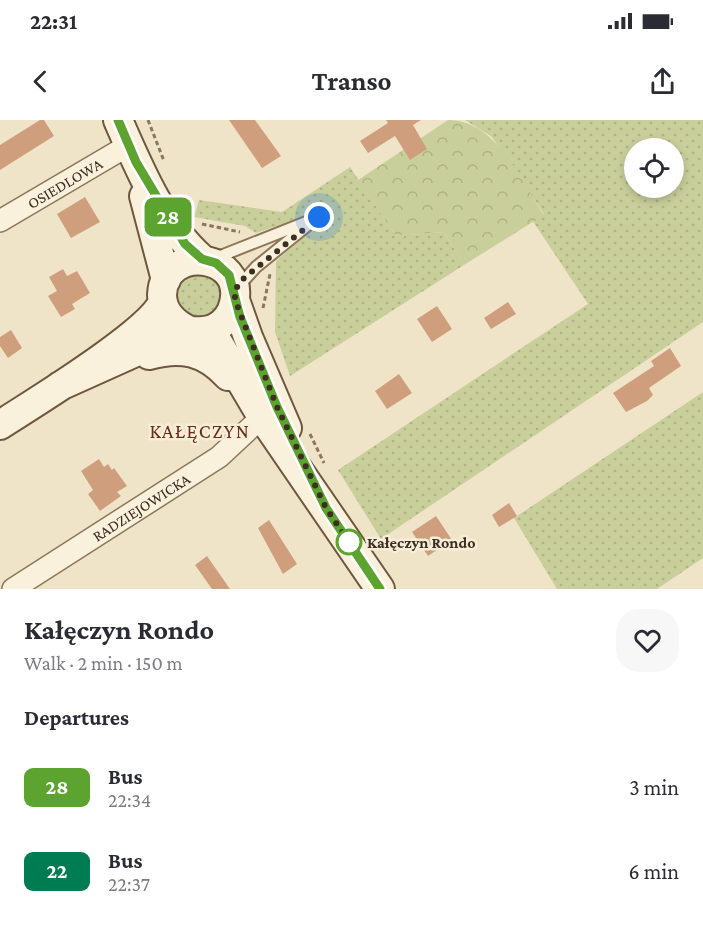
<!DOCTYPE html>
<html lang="en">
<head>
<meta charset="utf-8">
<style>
	body { margin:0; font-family:"Crimson Pro",serif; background:#f7f7f7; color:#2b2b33; height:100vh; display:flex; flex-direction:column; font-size:22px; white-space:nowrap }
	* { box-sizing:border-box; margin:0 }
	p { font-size:20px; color:#7c7c81 }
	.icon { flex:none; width:33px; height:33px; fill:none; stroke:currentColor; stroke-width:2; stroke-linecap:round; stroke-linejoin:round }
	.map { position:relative; height:469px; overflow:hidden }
	.side { display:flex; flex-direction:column; background:#fff; flex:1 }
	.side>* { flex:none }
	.badge { padding:0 12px; border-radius:9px; font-size:21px; line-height:39px }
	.fabs { position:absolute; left:624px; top:18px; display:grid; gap:12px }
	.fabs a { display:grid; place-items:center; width:60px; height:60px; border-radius:50%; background:#fff; box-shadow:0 3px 9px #0003; font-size:30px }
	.you { position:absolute; width:30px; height:30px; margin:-15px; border:4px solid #fff; border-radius:50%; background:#1a73e8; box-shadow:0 0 0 9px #1a73e833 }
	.map>.badge { position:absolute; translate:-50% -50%; box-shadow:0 0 0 3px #fff }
	h2 { padding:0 24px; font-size:22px; line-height:54px }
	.round { display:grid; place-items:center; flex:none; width:63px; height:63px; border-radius:24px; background:#f7f7f7 }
	.headline { display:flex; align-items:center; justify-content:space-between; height:102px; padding:0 24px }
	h1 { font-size:28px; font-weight:700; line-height:45px }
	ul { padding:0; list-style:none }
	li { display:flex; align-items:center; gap:18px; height:84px; padding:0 24px }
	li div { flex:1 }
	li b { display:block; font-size:22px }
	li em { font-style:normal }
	li .badge { min-width:66px; font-weight:700; text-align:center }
	.status { display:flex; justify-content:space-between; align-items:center; height:42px; padding:0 30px; background:#fff; direction:ltr }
	.status svg { height:16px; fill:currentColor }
	header { display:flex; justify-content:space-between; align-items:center; height:78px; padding:0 24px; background:#fff; font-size:27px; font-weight:700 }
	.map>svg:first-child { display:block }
	.grass { fill:url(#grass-dots); fill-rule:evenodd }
	.forest { fill:url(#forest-crowns) }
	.building { fill:#cf9f7d }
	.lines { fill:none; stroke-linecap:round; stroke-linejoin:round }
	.lane-casing { stroke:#8d765c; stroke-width:14 }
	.street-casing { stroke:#8d765c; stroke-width:24 }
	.secondary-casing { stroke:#6f573f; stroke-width:32 }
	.path { stroke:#8d765c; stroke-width:3; stroke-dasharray:4.5 3; stroke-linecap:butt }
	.lane { stroke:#faf1dc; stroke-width:10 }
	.street { stroke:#faf1dc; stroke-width:21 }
	.secondary { stroke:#faf1dc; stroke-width:28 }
	.line-casing { stroke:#fff; stroke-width:14 }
	.line { stroke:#5da32f; stroke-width:9 }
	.walk { stroke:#3d2e20; stroke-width:6; stroke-dasharray:0 10.8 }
	.stop-dot { fill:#fff; stroke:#5da32f; stroke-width:3 }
	.labels { text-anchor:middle; stroke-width:5; stroke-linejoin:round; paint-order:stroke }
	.street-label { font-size:16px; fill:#3d2e20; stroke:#f7eed8 }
	.stop-label { font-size:16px; font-weight:bold; fill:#3d2e20; stroke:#f7eed8; text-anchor:start }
	.quarter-label { font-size:20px; letter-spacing:1.5px; fill:#6b2e1e; stroke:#f7eed8 }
</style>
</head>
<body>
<div class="status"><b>22:31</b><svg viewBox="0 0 49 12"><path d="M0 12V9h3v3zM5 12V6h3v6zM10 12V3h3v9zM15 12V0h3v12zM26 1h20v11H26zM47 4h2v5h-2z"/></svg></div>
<header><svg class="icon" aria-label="back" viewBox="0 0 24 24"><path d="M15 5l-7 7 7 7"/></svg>Transo<svg class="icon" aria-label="share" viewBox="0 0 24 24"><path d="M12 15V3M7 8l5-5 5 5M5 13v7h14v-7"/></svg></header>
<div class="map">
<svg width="703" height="469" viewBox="0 0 703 469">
	<defs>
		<pattern id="grass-dots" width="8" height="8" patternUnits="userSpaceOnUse" patternTransform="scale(1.5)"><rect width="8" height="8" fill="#c9cf9b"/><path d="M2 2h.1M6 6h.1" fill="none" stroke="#aeb285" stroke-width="1.8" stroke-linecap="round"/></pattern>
		<pattern id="forest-crowns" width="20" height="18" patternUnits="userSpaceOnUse" patternTransform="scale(1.5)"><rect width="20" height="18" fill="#c9cf9b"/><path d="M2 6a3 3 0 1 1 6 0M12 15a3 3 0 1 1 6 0" fill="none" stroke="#aeb285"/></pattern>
	</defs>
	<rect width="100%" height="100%" fill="#f0e4c8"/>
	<path class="grass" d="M 465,0 L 703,0 L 703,202 L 381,419 L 338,350 L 588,184 L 532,100 L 544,94 L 492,17 ZM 634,28 L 674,28 L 674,68 L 634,68 Z
		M 350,47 L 396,116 L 444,112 L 464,145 L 290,256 L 275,212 L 276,141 L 324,99 L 319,92 L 256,113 L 245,106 L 194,97 L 199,80 L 282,92 Z
		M175 175a23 23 0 1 1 46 0a23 23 0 1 1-46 0Z
		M 703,272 L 703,438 L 657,469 L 557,469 L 514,398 Z"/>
	<path class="forest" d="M 448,0 C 496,0 520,59 544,95 L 464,145 L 444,112 L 396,116 L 358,60 Z"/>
	<path class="building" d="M 40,0 L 44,0 L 54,16 L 0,50 L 0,25 Z
		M 229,0 L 255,0 L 281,36 L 262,48 Z
		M 386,0 L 421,0 L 413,5 L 427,29 L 410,40 L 395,16 L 368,33 L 360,21 L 388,3 Z
		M 85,77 L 100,102 L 71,118 L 57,94 Z
		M 63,149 L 67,156 L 77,151 L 90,173 L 72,184 L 75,189 L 61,197 L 48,176 L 57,171 L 49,157 Z
		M 508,182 L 516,194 L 491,209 L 484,198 Z
		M 437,186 L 452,209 L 432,222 L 417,199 Z
		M 11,210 L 22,228 L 8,238 L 0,226 L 0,217 Z
		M 670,228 L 681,246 L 649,268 L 653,275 L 647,281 L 626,292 L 613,273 L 654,246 L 651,241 Z
		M 399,254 L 412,273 L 387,289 L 375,271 Z
		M 99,339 L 104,347 L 108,344 L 112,350 L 114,348 L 127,366 L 117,372 L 121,376 L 100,391 L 88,374 L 93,370 L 81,351 Z
		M 509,383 L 517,396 L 499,407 L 492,395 Z
		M 436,396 L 452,420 L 428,436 L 412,412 Z
		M 269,400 L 297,444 L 283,454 L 258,408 Z
		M 207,436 L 230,469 L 212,469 L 195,445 Z"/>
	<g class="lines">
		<defs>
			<path id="lane" d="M 213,139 L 319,97
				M 237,168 L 256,147 L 308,105"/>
			<g id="street">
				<path id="s1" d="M 0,101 L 129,25"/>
				<path id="s2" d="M 13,469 L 219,337 L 262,297"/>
			</g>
			<path id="secondary" d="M 118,0 C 139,48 162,104 202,139
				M 144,76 L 166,160
				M 235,180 L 248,217 L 287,308
				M 203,212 L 219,224 L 262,297 L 380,469
				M 149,235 C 181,226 205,231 228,256
				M 60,266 L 178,213 C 190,209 203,214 215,208 C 225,203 232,193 234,183 C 246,133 164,123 162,175 C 162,192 174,203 188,210
				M 0,305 C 34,283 148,214 163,182"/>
		</defs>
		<use href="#lane" class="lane-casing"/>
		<use href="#street" class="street-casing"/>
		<use href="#secondary" class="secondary-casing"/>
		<path class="path" d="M 148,0 L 164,41
			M 202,104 L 240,112
			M 263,188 L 270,154
			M 310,314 L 324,343"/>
		<use href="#lane" class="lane"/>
		<use href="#street" class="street"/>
		<use href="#secondary" class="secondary"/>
	</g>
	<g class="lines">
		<defs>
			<path id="line" d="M 118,0 L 136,42 L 185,124 L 202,139 L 216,143 L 229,155 L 240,197 L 277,287 L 326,388 L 380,469"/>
		</defs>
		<use href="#line" class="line-casing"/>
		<use href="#line" class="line"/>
		<path class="walk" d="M 319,97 L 243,159 L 235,170 L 235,180 L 277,287 L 326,388 L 349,422"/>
	</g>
	<circle class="stop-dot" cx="349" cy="422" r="12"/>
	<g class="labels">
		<g class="street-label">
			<text dy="6" stroke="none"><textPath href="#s1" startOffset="75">OSIEDLOWA</textPath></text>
			<text dy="6" stroke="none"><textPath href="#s2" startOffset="152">RADZIEJOWICKA</textPath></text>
		</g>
		<g class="stop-label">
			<text x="367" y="428">Kałęczyn Rondo</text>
		</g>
		<g class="quarter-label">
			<text x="200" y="318">KAŁĘCZYN</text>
		</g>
	</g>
</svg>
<div class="fabs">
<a><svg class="icon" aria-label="locate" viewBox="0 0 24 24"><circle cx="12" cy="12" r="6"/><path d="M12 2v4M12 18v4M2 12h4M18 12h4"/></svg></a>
</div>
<div class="you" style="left:319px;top:97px"></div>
<b class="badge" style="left:168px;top:97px;background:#5da32f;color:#fff">28</b>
</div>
<section class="side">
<div class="headline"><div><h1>Kałęczyn Rondo</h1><p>Walk · 2 min · 150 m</p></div><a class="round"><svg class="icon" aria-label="heart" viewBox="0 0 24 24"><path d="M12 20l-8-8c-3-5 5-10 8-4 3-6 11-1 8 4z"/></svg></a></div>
<h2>Departures</h2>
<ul>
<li><span class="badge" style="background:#5da32f;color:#fff">28</span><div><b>Bus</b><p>22:34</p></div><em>3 min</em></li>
<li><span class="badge" style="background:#007c52;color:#fff">22</span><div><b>Bus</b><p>22:37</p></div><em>6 min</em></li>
</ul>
</section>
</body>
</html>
